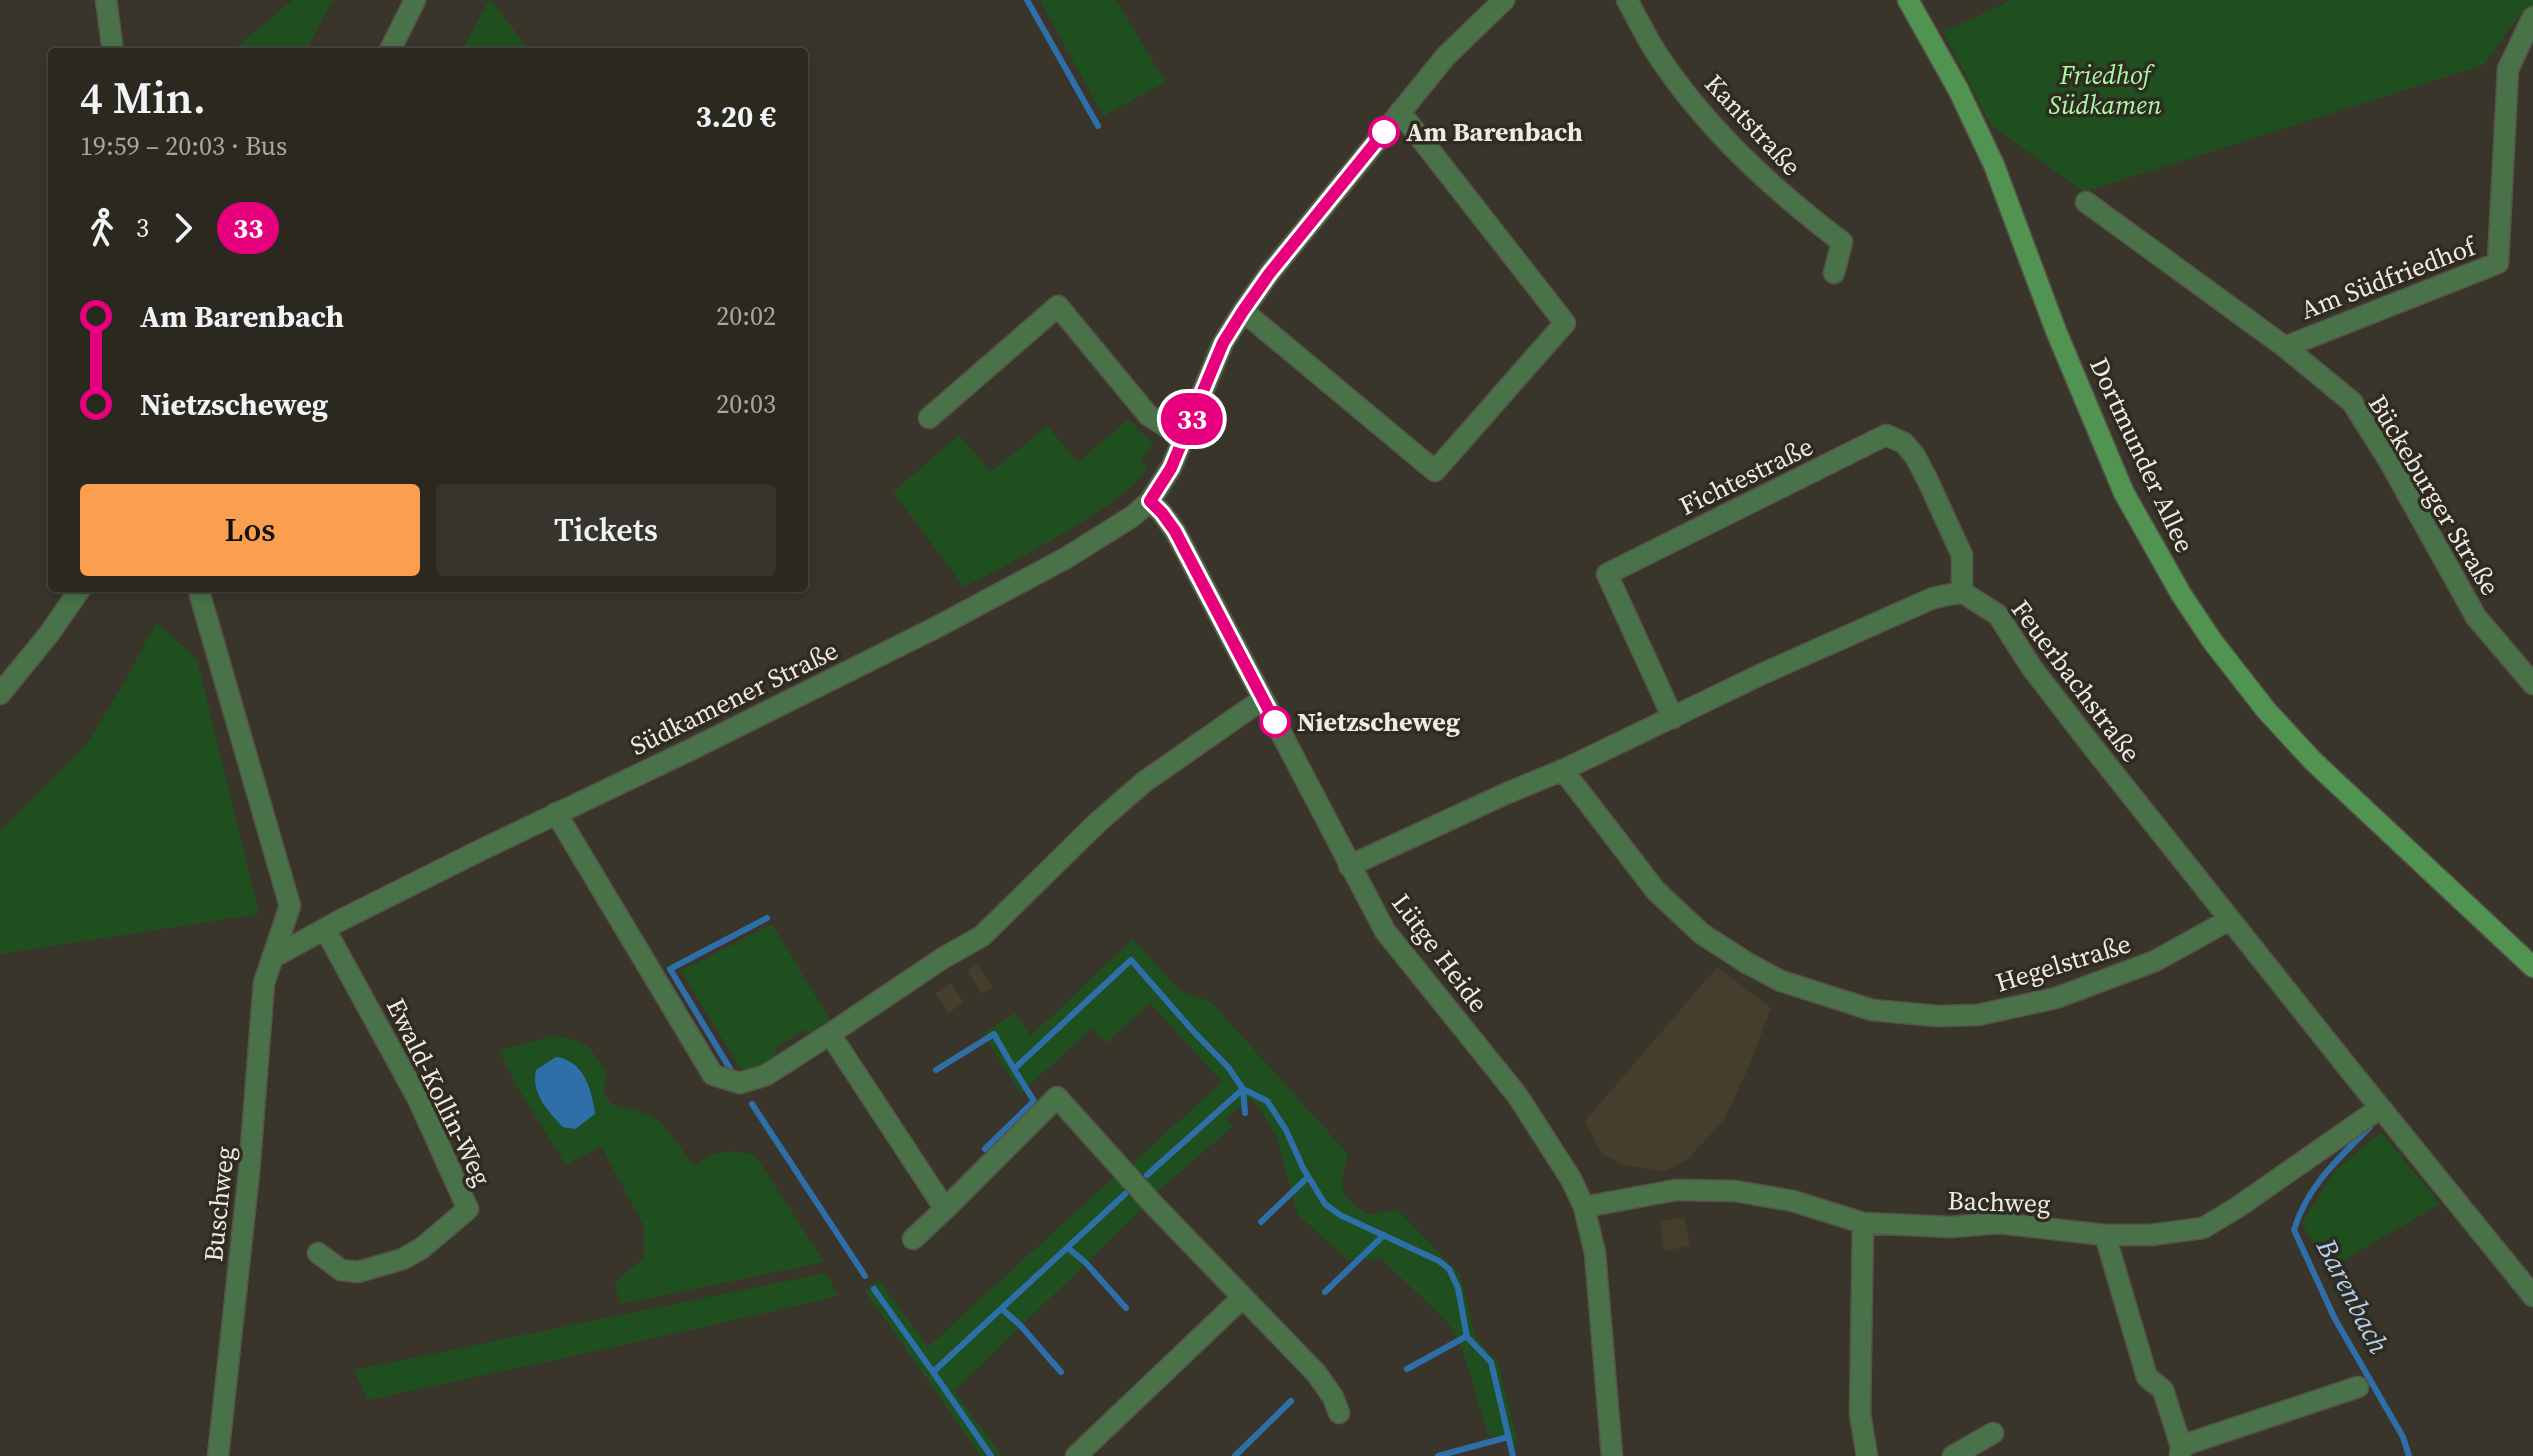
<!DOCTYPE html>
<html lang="de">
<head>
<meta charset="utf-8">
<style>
	body { margin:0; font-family:"Source Serif 4",serif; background:#37342d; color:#f1f3f6; height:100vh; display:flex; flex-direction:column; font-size:30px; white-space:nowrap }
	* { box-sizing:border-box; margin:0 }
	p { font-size:26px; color:#a6a6a5 }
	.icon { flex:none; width:44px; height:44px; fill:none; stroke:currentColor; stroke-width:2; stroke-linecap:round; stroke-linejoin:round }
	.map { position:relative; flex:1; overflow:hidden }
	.panel { position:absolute; left:48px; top:48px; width:760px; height:544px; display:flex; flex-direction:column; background:#2b2820; border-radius:8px; box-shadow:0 4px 12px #0003,0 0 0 2px #47443e }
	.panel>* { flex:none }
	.badge { padding:0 16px; border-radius:26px; font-size:28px; line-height:52px }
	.map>.badge { position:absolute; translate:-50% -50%; box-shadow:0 0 0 4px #fff }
	.legs { display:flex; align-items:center; gap:12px; height:88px; padding:0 32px; font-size:26px }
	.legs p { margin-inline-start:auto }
	.summary { display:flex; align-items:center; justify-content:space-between; height:136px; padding:0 32px }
	h1 { font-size:44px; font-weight:600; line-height:60px }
	.cta { display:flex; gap:16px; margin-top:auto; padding:16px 32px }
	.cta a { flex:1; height:92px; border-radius:8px; background:#fa9f4f; color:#111; font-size:32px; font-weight:600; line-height:92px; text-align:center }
	.cta a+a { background:#37342d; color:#f1f3f6 }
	ul { padding:0 32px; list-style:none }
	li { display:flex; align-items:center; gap:28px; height:88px; font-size:30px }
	li i { display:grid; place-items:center; width:12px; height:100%; margin:0 10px; background:currentColor }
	li i::after { content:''; width:20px; height:20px; margin:-10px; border:6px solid; border-radius:50%; background:#2b2820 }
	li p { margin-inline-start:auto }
	li:first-child i { background:linear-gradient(#0000 50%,currentColor 0) }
	li:last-child i { background:linear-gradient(currentColor 50%,#0000 0) }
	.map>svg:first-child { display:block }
	.built { fill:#453e2d }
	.green { fill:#204f1f }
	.water { fill:#2e6fa9 }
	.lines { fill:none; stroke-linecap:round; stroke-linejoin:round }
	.stream { stroke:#2e6fa9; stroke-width:6 }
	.minor-casing { stroke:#565248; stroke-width:23 }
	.tertiary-casing { stroke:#565248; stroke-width:23 }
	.secondary-casing { stroke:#565248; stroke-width:23 }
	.minor { stroke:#497249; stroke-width:20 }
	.tertiary { stroke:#497249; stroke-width:20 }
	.secondary { stroke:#519351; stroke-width:20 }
	.line-1-casing { stroke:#fff; stroke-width:18 }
	.line-1 { stroke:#e6007e; stroke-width:12 }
	.stop-1-dot { fill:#fff; stroke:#e6007e; stroke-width:4 }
	.labels { text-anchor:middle; stroke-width:7; stroke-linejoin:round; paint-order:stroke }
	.park-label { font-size:26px; font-style:italic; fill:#a7fba3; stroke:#2f2b21 }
	.street-label { font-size:26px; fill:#edebe4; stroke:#2f2b21 }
	.stop-label { font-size:26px; font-weight:bold; fill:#edebe4; stroke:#2f2b21; text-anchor:start }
	.water-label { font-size:28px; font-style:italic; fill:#afd0f0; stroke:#2f2b21 }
</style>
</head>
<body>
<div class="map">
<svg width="2533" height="1456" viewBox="0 0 2533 1456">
	<rect width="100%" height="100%" fill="#39352a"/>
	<path class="built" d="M 977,964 L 993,987 L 982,994 L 967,970 Z
		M 1717,967 L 1771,1008 L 1750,1064 L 1723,1121 L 1688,1159 L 1664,1172 L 1624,1165 L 1602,1154 L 1585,1121 Z
		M 951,983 L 964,1003 L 948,1013 L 935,993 Z
		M 1684,1218 L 1691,1246 L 1664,1251 L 1660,1221 Z"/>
	<path class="green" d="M 293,0 L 333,0 L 305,52 L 230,52 Z
		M 489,0 L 491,0 L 531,52 L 461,52 Z
		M 1040,0 L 1116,0 L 1166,82 L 1103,116 Z
		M 2012,0 L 2533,0 L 2533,12 L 2521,13 L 2484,65 L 2084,192 L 1991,125 L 1943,32 Z
		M 1128,420 L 1153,443 L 1141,461 L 1146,466 C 1143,496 996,571 964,587 L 893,492 L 959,435 L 991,472 L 1047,426 L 1078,462 Z
		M 156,622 L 197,659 L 259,914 L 0,954 L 0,831 L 86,745 L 127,678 Z
		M 772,924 L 830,1020 L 810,1033 L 804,1030 L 777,1047 L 774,1057 L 744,1074 L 681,971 Z
		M 1133,939 L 1179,990 L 1211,1002 L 1348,1154 C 1338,1189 1338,1194 1369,1215 L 1398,1210 L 1460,1275 L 1475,1337 L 1497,1361 L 1518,1443 L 1488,1434 L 1464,1354 L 1449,1324 L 1382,1259 L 1347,1259 L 1298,1215 L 1277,1138 L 1259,1107 L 1250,1098 L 1226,1118 L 1233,1126 L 1156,1193 L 1131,1165 L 1222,1082 L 1150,1003 L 1107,1043 L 1091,1029 L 1021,1093 L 983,1034 L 1015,1013 L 1031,1036 Z
		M 552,1036 C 587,1040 589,1045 607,1074 L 603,1092 L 612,1105 C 668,1116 661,1123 693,1165 C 719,1151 726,1148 755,1155 L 824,1262 L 621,1304 L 614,1284 L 644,1257 L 644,1226 L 601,1146 L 566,1165 L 518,1088 L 499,1051 Z
		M 2381,1132 L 2440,1204 L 2327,1270 L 2302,1223 L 2334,1172 Z
		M 1114,1177 L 1144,1207 L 954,1391 L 1002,1456 L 981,1456 L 865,1291 L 879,1280 L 928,1347 Z
		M 826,1273 L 838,1296 L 615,1347 L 368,1400 L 354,1370 Z"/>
	<path class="water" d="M 556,1057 C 583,1060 592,1089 595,1114 L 575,1129 L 563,1127 C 548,1111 531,1094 536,1070 Z"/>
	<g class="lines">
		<path class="stream" d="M 1027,0 L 1098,126
			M 936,1070 L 994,1034 L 1014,1069
			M 732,1072 L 670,969 L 767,918
			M 752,1104 L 865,1276
			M 2370,1127 C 2339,1158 2307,1186 2294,1230 L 2335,1319 L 2403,1437 L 2409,1456
			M 985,1149 L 1034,1101 L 1014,1069 L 1131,960 L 1193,1031 L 1228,1067 L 1243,1089 L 1245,1113
			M 1147,1175 L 1243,1089 L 1267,1101 L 1286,1130 L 1303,1168 L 1325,1204 L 1340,1215 L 1439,1261 L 1449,1269 L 1458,1288 L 1467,1337 L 1491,1362 L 1513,1456
			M 1261,1222 L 1308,1177
			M 1068,1248 L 1086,1263 L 1126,1308
			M 874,1289 L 933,1372 L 1125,1194
			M 1325,1292 L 1384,1235
			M 1002,1309 L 1021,1326 L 1061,1372
			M 1407,1369 L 1467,1336
			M 933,1372 L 991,1456
			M 1235,1456 L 1291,1401
			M 1438,1456 L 1508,1437"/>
		<defs>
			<path id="minor" d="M 106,0 L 113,52
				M 1627,0 C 1637,18 1646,37 1657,54 C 1707,129 1771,188 1842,242 L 1834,273
				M 2086,202 L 2285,347 L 2352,402 L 2388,459 L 2476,617 L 2533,684
				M 1243,311 L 1435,471 L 1565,323 L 1400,112
				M 2285,347 L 2498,263 L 2508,69 L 2533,17
				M 929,418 L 1058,306 L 1148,415 L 1167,427 L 1186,433
				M 1150,501 L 1162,513 L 1175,531 L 1385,931 L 1517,1095 L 1571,1179 L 1584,1207 L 1595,1253 L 1612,1456
				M 200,595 L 290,906 L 264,983 L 249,1173 L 218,1456
				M 1673,718 L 1607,574 L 1886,435 L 1904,443 L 1915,456 L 1927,479 L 1962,555 L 1962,592
				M 1563,770 L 1656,891 L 1702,934 L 1747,963 L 1781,981 L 1872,1010 L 1937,1016 L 1978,1015 L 2056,998 L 2155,961 L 2229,920
				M 556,813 L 713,1075 L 740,1083 L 766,1075 L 830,1034 L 945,1209 L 1057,1097 L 1154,1205 L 1316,1373 L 1333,1397 L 1339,1413
				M 1349,866 L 1505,794 L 1563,770 L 1764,673 L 1933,598 L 1962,592 L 1998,615 L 2032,668 L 2092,746 L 2353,1074 L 2533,1296
				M 272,958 L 341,920 L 485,848 L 690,750 L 935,628 L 1066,558 L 1133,516 L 1150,501 L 1171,468 L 1223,343 L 1243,311 L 1269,274 L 1446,56 L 1504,0
				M 830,1034 L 943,958 L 982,936 L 1097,823 L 1144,782 L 1263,699
				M 1584,1207 L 1676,1190 L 1735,1191 L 1793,1201 L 1863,1223 L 1951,1227 L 1999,1223 L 2105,1235 L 2151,1235 L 2203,1228 L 2238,1207 L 2380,1108
				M 1863,1223 L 1860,1414 L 1867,1456
				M 2105,1235 L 2147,1377 L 2163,1390 L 2181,1446 L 2180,1456
				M 913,1239 L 945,1209
				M 318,1253 L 341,1270 L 358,1272 L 403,1259 L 422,1248 L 468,1209 L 418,1099 L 325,929
				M 2181,1446 L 2358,1387
				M 1076,1456 L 1242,1298
				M 1953,1456 L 1993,1433"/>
			<path id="tertiary" d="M 389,52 L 415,0
				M 0,694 L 49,634 L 81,588"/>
			<path id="secondary" d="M 1908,0 L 1958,89 L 1994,165 L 2056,331 L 2124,493 L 2181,594 L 2213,642 L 2266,710 L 2313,761 L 2533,967"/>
		</defs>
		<use href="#minor" class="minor-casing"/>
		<use href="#tertiary" class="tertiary-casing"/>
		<use href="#secondary" class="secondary-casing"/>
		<use href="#minor" class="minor"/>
		<use href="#tertiary" class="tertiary"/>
		<use href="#secondary" class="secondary"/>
	</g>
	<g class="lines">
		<defs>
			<path id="line-1" d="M 1275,722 L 1175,531 L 1162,513 L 1150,501 L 1171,468 L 1223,343 L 1243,311 L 1269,274 L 1384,132"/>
		</defs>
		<use href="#line-1" class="line-1-casing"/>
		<use href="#line-1" class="line-1"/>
	</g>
	<g class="stop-1-dot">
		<circle cx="1384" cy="132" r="14"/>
		<circle cx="1275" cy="722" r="14"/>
	</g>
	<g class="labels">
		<g class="park-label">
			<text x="2105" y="84">Friedhof<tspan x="2105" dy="30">Südkamen</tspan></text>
		</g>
		<g class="street-label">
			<text transform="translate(1753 125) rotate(47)" y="9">Kantstraße</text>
			<text transform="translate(2388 278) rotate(-21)" y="9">Am Südfriedhof</text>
			<text transform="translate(2142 455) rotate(65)" y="9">Dortmunder Allee</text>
			<text transform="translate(1746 476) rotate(-26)" y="9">Fichtestraße</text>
			<text transform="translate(2434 495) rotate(59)" y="9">Bückeburger Straße</text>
			<text transform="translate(2076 681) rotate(53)" y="9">Feuerbachstraße</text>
			<text transform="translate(734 698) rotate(-26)" y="9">Südkamener Straße</text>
			<text transform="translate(1440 953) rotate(53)" y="9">Lütge Heide</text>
			<text transform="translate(2063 963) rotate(-17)" y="9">Hegelstraße</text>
			<text transform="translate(439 1092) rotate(64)" y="9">Ewald-Kollin-Weg</text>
			<text transform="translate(1999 1202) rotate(2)" y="9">Bachweg</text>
			<text transform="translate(219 1204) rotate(-84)" y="9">Buschweg</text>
		</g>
		<g class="stop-label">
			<text x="1406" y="141">Am Barenbach</text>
			<text x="1297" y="731">Nietzscheweg</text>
		</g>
		<g class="water-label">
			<text transform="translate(2353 1296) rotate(63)" y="10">Barenbach</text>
		</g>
	</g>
</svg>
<b class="badge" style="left:1192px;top:419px;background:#e6007e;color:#fff">33</b>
<section class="panel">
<div class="summary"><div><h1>4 Min.</h1><p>19:59 – 20:03 · Bus</p></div><b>3.20 €</b></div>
<div class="legs"><svg class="icon" aria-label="walk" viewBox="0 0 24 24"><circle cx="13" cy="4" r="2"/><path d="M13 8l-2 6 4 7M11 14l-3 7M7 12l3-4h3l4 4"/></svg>3<svg class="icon" aria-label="forward" viewBox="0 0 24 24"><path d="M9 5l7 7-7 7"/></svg><b class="badge" style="background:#e6007e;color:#fff">33</b></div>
<ul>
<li><i style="color:#e6007e"></i><b>Am Barenbach</b><p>20:02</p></li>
<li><i style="color:#e6007e"></i><b>Nietzscheweg</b><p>20:03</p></li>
</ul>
<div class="cta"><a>Los</a><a>Tickets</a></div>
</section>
</div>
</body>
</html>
